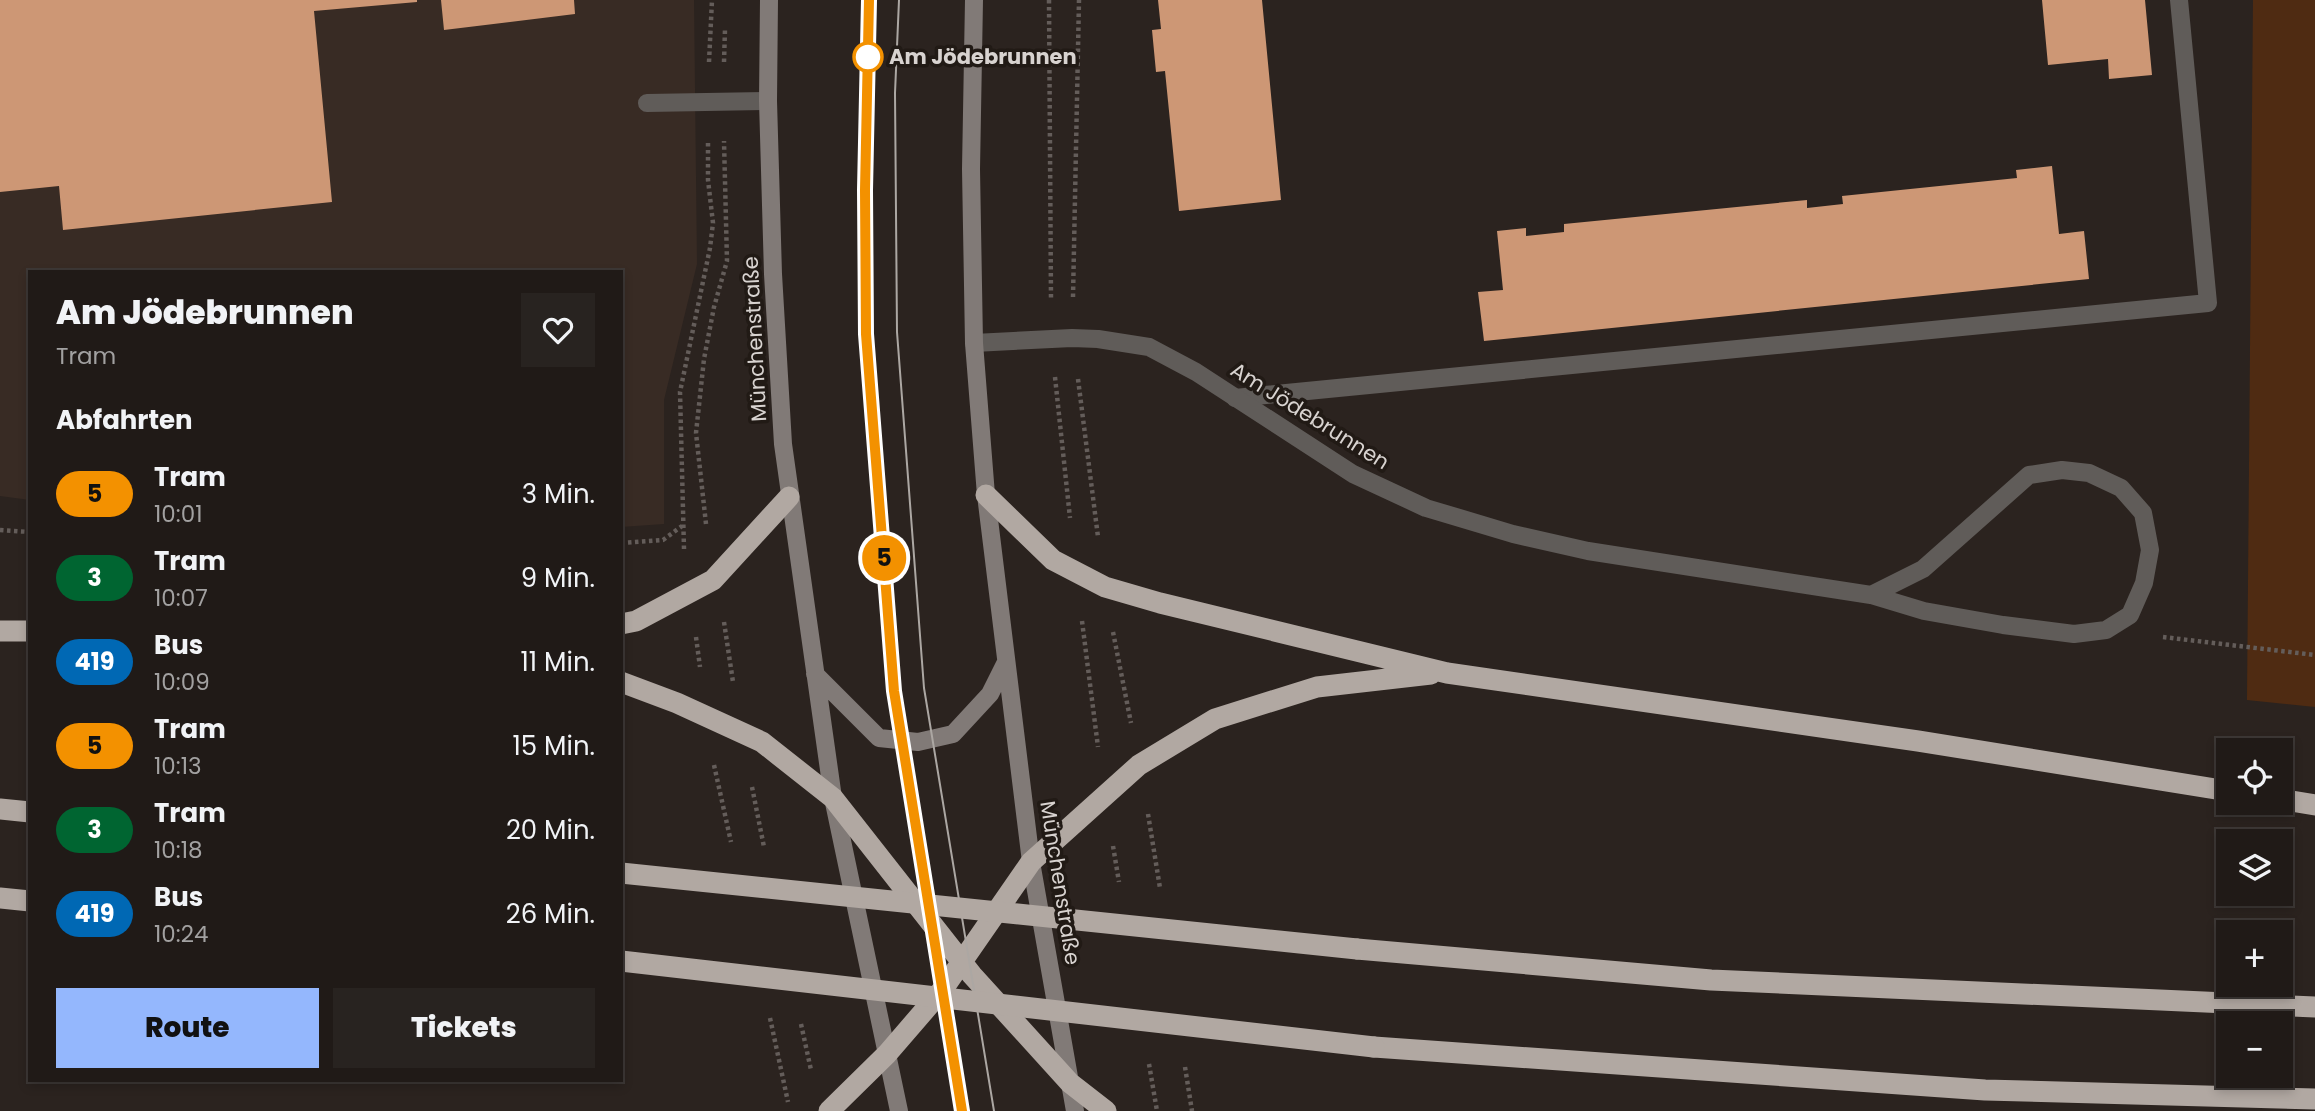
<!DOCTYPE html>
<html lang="de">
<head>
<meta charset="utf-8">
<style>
	body { margin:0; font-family:Poppins,sans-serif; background:#282320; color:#f1f3f6; height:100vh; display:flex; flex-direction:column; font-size:26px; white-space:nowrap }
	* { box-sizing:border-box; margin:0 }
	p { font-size:23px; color:#a2a1a1 }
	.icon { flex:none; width:38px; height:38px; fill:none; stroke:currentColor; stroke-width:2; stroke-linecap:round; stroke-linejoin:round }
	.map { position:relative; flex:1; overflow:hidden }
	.drawer { position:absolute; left:28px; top:270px; width:595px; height:812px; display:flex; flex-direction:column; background:#201a17; border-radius:0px; box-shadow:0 4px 10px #0003,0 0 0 2px #3d3836 }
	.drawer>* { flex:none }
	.badge { padding:0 14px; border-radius:23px; font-size:24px; line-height:46px }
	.fabs { position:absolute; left:2216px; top:738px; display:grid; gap:14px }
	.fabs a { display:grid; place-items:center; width:77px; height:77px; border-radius:0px; background:#201a17; box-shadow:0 4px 10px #0003,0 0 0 2px #3d3836; font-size:35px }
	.map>.badge { position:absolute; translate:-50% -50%; box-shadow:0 0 0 4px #fff }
	h2 { padding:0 28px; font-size:26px; line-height:63px }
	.round { display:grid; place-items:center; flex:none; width:74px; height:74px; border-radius:0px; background:#282320 }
	.head { display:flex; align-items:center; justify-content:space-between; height:119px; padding:0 28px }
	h1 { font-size:33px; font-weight:800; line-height:52px }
	.cta { display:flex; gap:14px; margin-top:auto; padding:14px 28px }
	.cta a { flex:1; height:80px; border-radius:0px; background:#94b7fd; color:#111; font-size:28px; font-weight:800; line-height:80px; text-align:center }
	.cta a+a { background:#282320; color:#f1f3f6 }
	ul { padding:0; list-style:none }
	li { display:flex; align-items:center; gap:21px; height:84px; padding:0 28px }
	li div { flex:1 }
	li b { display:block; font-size:26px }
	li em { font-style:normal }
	li .badge { min-width:77px; font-weight:700; text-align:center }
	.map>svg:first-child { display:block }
	.built { fill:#382b24 }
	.green { fill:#4f2b12 }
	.building { fill:#cd9775 }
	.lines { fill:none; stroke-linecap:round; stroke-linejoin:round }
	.path { stroke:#645d5a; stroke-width:4.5; stroke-dasharray:3.5 3.5; stroke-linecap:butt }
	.lane { stroke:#605c59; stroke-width:18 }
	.street { stroke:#605c59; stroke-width:18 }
	.secondary { stroke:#817a77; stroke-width:18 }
	.highway { stroke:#b1a8a2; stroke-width:21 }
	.tram { stroke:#aca7a3; stroke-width:2 }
	.highway-bridge { stroke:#b1a8a2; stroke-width:21 }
	.line-casing { stroke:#fff; stroke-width:16 }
	.line { stroke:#f39100; stroke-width:10 }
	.stop-dot { fill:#fff; stroke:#f39100; stroke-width:3.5 }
	.labels { text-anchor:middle; stroke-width:7; stroke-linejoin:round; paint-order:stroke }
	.stop-label { font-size:21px; font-weight:bold; fill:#d8d3d0; stroke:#211a15; text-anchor:start }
	.street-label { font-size:21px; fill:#d8d3d0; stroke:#211a15 }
</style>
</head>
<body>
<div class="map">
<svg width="2315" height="1111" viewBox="0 0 2315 1111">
	<rect width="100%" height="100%" fill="#2b231f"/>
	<path class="built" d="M 0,0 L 694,0 L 697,264 L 664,400 L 664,524 L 621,527 L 621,271 L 30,271 L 30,500 L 0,496 Z"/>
	<path class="green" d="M 2253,0 L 2315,0 L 2315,707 L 2247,700 Z"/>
	<path class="building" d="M 0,0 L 417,0 L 417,2 L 314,11 L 332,202 L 63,230 L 59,186 L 0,192 Z
		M 441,0 L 574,0 L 575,14 L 444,30 Z
		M 1158,0 L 1262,0 L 1281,200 L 1179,211 L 1165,71 L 1156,72 L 1152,30 L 1161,29 Z
		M 2042,0 L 2145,0 L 2152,75 L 2109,79 L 2108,59 L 2048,65 Z
		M 2052,166 L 2059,234 L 2084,231 L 2089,279 L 1484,341 L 1478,292 L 1503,290 L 1497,231 L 1526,228 L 1526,236 L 1564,232 L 1564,224 L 1807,200 L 1807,208 L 1843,204 L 1842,196 L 2017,178 L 2016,170 Z"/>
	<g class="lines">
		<path class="path" d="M 1049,0 L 1051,299
			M 709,62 L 712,0
			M 724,62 L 725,29
			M 1073,297 L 1079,0
			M 1055,377 L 1070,518
			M 1078,379 L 1098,537
			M 706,524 L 696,433 L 704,359 L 714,307 L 727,261 L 724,141
			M 0,530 L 30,532
			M 621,543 L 663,540 L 682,526
			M 684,549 L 680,392 L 710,248 L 713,223 L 708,180 L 708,141
			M 1082,621 L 1098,747
			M 724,622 L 733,682
			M 1113,632 L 1131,723
			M 696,637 L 700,667
			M 2163,637 L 2315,655
			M 714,765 L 731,842
			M 752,787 L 764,847
			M 1148,814 L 1160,888
			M 1113,846 L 1119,882
			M 770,1018 L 788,1102
			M 801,1024 L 811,1070
			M 1149,1064 L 1157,1111
			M 1185,1067 L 1192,1111"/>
		<path class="lane" d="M 647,103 L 768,101
			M 1235,398 L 2208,303 L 2179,0"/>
		<path class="street" d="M 974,343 L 1072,338 L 1098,339 L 1149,347 L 1196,372 L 1353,474 L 1426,508 L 1513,534 L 1588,551 L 1871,595 L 1923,569 L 2029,475 L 2062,470 L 2089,473 L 2121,488 L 2143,513 L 2150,550 L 2144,583 L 2130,615 L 2106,630 L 2074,634 L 2003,625 L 1924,611 L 1871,595"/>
		<path class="secondary" d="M 769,0 L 768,101 L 773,274 L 783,444 L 833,798 L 899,1111
			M 974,0 L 971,169 L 974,343 L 986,495 L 1031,862 L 1075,1111
			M 815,674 L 879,738 L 918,742 L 953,734 L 990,694 L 1006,662"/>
		<path class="highway" d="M 986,495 L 1053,560 L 1105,587 L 1160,603 L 1447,673 L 1918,741 L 2228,791
			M 621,624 L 636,621 L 713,580 L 789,497
			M 0,631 L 30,631
			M 621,682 L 677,703 L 762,742 L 833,798 L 972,975 L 1070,1083 L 1106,1111
			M 2280,799 L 2315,805
			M 0,809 L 30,812
			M 0,898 L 30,901
			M 1357,949 L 1711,980 L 2315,1007
			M 1374,1047 L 1985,1090 L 2315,1099
			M 829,1111 L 887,1054 L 943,989 L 1031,862 L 1139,765 L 1215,719 L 1317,687 L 1431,674"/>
		<path class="tram" d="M 869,0 L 865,190 L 866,334 L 893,692 L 962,1111
			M 899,0 L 895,93 L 897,332 L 924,688 L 994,1111"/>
		<path class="highway-bridge" d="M 621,873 L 1357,949
			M 621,961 L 1374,1047"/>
	</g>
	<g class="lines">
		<defs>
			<path id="line" d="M 869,0 L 865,190 L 866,334 L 894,691 L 962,1111"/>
		</defs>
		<use href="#line" class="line-casing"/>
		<use href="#line" class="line"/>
	</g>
	<circle class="stop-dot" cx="868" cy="57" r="14"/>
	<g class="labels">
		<g class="stop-label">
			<text x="889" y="64">Am Jödebrunnen</text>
		</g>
		<g class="street-label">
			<text transform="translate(755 339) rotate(-93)" y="7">Münchenstraße</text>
			<text transform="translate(1310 416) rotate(32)" y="7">Am Jödebrunnen</text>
			<text transform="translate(1060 883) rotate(81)" y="7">Münchenstraße</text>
		</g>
	</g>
</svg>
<div class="fabs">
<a><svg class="icon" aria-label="locate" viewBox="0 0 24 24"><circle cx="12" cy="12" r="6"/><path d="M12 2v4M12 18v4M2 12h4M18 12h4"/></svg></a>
<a><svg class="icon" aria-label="layers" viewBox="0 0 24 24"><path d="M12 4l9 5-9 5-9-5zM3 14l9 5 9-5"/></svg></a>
<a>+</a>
<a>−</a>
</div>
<b class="badge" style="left:884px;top:558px;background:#f39100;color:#111">5</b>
<section class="drawer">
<div class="head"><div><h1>Am Jödebrunnen</h1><p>Tram</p></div><a class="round"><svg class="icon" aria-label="heart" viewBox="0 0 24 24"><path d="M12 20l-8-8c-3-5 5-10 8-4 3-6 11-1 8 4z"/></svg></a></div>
<h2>Abfahrten</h2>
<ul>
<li><span class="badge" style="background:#f39100;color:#111">5</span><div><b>Tram</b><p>10:01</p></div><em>3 Min.</em></li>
<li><span class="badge" style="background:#006531;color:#fff">3</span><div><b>Tram</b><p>10:07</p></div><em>9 Min.</em></li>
<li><span class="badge" style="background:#0068b4;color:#fff">419</span><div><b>Bus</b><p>10:09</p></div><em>11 Min.</em></li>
<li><span class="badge" style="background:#f39100;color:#111">5</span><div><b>Tram</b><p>10:13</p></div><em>15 Min.</em></li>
<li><span class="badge" style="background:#006531;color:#fff">3</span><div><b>Tram</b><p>10:18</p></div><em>20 Min.</em></li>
<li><span class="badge" style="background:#0068b4;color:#fff">419</span><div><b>Bus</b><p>10:24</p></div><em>26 Min.</em></li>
</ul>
<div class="cta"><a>Route</a><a>Tickets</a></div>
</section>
</div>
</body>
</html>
